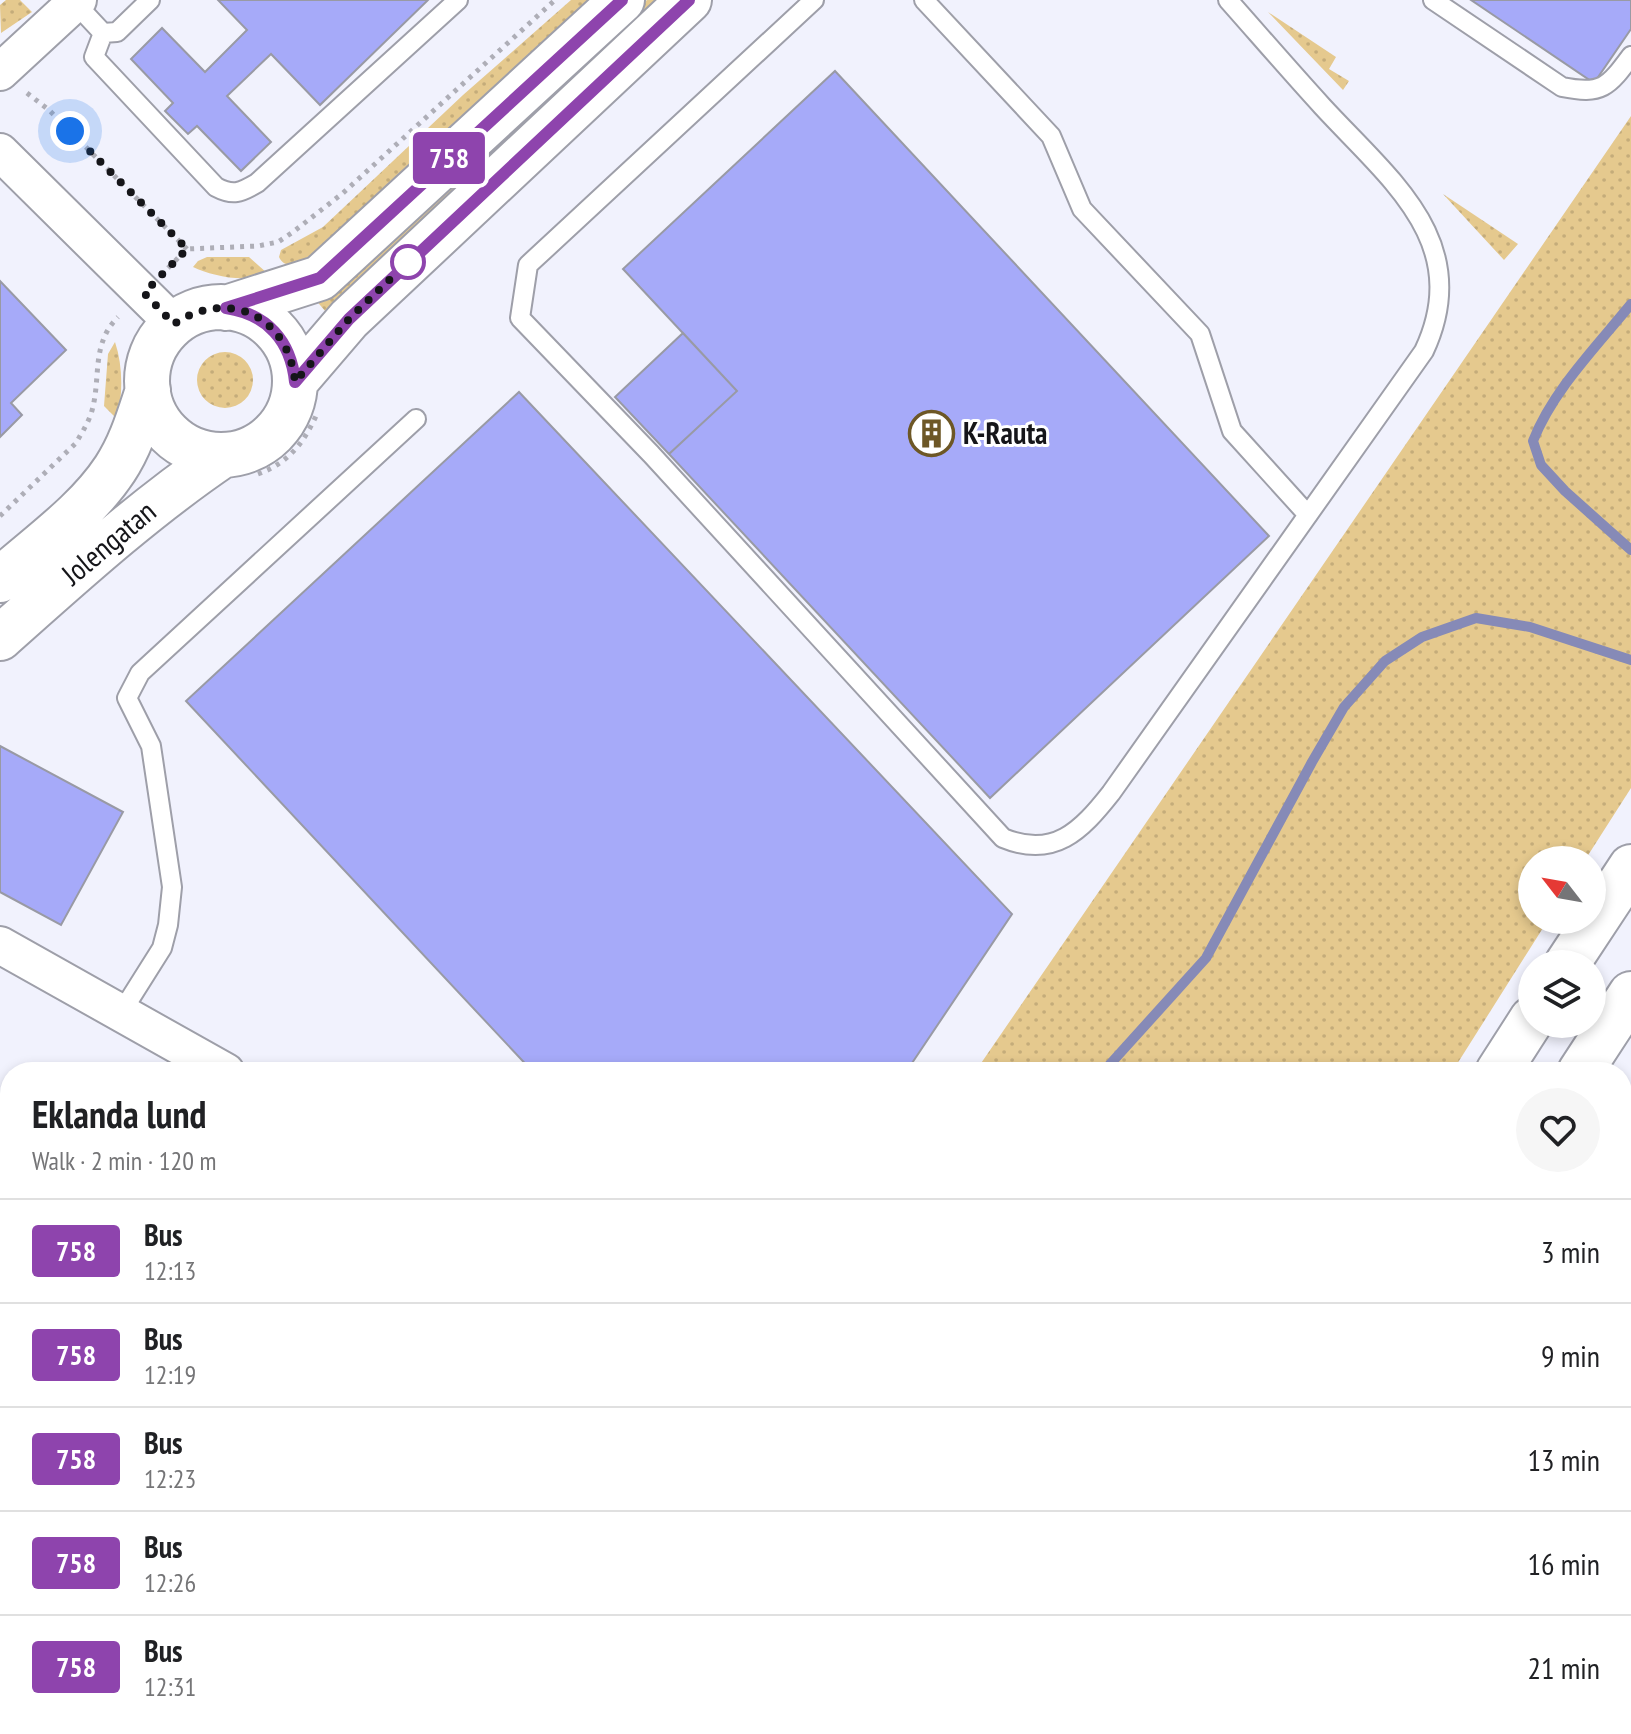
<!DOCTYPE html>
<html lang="en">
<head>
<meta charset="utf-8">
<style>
	body { margin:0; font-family:"PT Sans Narrow",sans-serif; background:#f6f6f6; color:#202124; height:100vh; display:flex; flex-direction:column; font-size:30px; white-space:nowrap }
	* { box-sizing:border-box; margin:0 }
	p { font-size:26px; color:#757577 }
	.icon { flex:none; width:44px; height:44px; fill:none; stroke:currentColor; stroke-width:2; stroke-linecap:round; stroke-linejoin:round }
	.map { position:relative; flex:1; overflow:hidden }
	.sheet { position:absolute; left:0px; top:1062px; width:1632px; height:672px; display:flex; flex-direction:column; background:#fff; border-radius:32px 32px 0 0; box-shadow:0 4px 12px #0003 }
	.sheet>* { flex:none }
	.badge { padding:0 16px; border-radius:6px; font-size:28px; line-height:52px }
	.needle { width:52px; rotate:301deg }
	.controls { position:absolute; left:1518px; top:846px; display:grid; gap:16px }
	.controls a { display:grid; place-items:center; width:88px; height:88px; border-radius:50%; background:#fff; box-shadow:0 4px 12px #0003; font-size:40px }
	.you { position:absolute; width:40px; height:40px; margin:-20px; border:6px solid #fff; border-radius:50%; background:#1a73e8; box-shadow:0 0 0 12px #1a73e833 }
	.map>.badge { position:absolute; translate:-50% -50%; box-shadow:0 0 0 4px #fff }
	.round { display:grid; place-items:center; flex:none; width:84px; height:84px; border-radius:42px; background:#f6f6f6 }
	.summary { display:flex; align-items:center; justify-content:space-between; height:136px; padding:0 32px }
	h1 { font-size:38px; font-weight:600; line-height:60px }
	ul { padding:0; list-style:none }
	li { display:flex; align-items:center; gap:24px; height:104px; padding:0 32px; border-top:2px solid #e0e0e0 }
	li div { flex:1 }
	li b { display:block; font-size:30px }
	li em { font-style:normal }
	li .badge { min-width:88px; font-weight:700; text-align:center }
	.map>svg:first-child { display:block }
	.grass { fill:url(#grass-dots) }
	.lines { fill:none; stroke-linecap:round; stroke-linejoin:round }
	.stream { stroke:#868ab7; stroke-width:10 }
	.building { fill:#a6aaf9; stroke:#999aa4; stroke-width:2 }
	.service-casing { stroke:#9e9fa9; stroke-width:22 }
	.minor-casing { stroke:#9e9fa9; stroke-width:40 }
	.tertiary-casing { stroke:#9e9fa9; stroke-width:48 }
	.trunk-casing { stroke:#9e9fa9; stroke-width:48 }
	.path { stroke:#aeaeb7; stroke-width:5; stroke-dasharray:4 6; stroke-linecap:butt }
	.service { stroke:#fff; stroke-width:18 }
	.minor { stroke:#fff; stroke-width:36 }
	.tertiary { stroke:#fff; stroke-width:44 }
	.trunk { stroke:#fff; stroke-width:44 }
	.line-casing { stroke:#fff; stroke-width:18 }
	.line { stroke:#8e44ad; stroke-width:12 }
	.walk { stroke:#151519; stroke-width:8; stroke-dasharray:0 14.4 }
	.stop-dot { fill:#fff; stroke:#8e44ad; stroke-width:4 }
	.labels { text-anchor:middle; stroke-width:6; stroke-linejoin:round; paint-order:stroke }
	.poi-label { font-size:30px; font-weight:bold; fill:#151519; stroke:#fff; text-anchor:start }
	.street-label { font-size:30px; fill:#151519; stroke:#fff }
</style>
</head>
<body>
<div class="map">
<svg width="1631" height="1734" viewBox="0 0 1631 1734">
	<defs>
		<pattern id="grass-dots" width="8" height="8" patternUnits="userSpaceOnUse" patternTransform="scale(2)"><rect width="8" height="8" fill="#e5c98e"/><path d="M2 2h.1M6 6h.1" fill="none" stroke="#c4ac7a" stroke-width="1.8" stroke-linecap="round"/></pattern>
	</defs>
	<rect width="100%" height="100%" fill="#f1f2fd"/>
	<path class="grass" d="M 6,0 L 20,0 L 32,12 L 1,33 L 0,5 Z
		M 571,0 L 597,0 C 539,49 483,98 428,150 C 392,184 347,236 304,259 C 294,264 285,269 279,257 L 281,250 L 323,227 L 463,95 Z
		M 647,0 L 661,0 L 326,312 L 314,298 L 526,112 Z
		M 1268,12 L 1336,57 L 1329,69 L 1349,81 L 1343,90 Z
		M 1631,116 L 1631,788 L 1585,860 L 1532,860 L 1532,920 L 1548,920 L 1452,1072 L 975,1072 Z
		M 1443,194 L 1518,244 L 1504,260 Z
		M 207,257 L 249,257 L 267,273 C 247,284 212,276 193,267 L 198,261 Z
		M 115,342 C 123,366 123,394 117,419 L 104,406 L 108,354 Z
		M197 380a28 28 0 1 1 56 0a28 28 0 1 1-56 0Z
		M 1631,1111 L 1631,1734 L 1242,1734 L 1247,1724 L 1622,1724 L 1622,1125 Z
		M 0,1647 L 10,1653 L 10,1724 L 292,1724 L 309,1734 L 0,1734 Z
		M 536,1724 L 1040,1724 L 1034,1734 L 529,1734 Z"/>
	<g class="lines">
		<path class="stream" d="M 1631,304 C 1597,346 1553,390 1533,441 L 1541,465 L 1565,491 L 1631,550
			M 1103,1072 L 1206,958 L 1312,762 L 1344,707 L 1385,661 L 1422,637 L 1476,618 L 1530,627 L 1631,660
			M 689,1734 L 694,1724"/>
	</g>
	<path class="building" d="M 218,0 L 428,0 L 320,105 L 271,54 L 227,96 L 271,142 L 241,171 L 197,126 L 188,134 L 165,111 L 173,103 L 131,59 L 162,28 L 205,72 L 247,30 Z
		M 1471,0 L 1631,0 L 1631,29 L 1594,83 Z
		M 835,71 L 1269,536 L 990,798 L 669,454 L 737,391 L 623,269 Z
		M 0,281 L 66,350 L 11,403 L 22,415 L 0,437 Z
		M 683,333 L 737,391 L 669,454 L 615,397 Z
		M 519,392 L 1012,914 L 906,1072 L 533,1072 L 186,701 Z
		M 0,746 L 123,812 L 61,925 L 0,892 Z
		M 0,1220 L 10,1225 L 10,1460 L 0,1455 Z
		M 330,1724 L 473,1724 L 467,1734 L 347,1734 Z"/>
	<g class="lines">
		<defs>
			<path id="service" d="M 814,0 L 528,265 L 520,318 L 651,454 L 1003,838 C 1054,859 1081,831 1111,793 L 1424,351 C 1475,242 1389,179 1322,106 C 1290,71 1259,35 1228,0
				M 924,0 L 1051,136 L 1082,209 L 1200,334 L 1232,431 L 1308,515
				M 1433,0 L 1562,87 C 1602,95 1608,87 1631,56
				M 75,3 L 103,33 L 94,57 L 216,187 C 233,196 240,193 257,183 L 458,0
				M 103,33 L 117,32 L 150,0
				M 121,1013 L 162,948 L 168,925 L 172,887 L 151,746 L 127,698 L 140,673 L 416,419"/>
			<path id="minor" d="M 0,72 L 78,0
				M 0,152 L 174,324
				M 0,945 L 226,1072"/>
			<path id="tertiary" d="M147 381a74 74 0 1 1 148 0a74 74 0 1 1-148 0Z
				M 226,308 L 320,278 L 622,0
				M 295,382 L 349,319 L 689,0
				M 0,580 C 39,545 86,513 115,469 C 131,445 139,417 148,390
				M 0,638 C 72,574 142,510 223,455"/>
			<path id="trunk" d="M 1567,964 L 1631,867
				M 1498,1072 L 1532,1019
				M 1580,1072 L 1631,994
				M 1077,1734 L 1084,1724
				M 1160,1734 L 1166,1724"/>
		</defs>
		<use href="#service" class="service-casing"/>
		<use href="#minor" class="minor-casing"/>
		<use href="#tertiary" class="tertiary-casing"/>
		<use href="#trunk" class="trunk-casing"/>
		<path class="path" d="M 27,93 L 49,110 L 187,249
			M 168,268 L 187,249 L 258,246 L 278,242 L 293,232 L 343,193 L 555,0
			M 258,474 C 288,463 303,444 316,416
			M 0,516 L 76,443 C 81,434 87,425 91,414 C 102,379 90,345 118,317"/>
		<use href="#service" class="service"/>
		<use href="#minor" class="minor"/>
		<use href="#tertiary" class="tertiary"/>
		<use href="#trunk" class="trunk"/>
	</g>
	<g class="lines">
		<defs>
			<path id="line" d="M 622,0 L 320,278 L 226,308 C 267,314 291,341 295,382 L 349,319 L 689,0"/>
		</defs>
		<use href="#line" class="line-casing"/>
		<use href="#line" class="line"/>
		<path class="walk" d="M 70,131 L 187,249 L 144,293 L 174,324 C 229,287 289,317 295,382 L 349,319 L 408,262"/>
	</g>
	<defs>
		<symbol id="building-ring" viewBox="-11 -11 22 22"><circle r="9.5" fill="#fff" stroke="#6d5726" stroke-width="1.5"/><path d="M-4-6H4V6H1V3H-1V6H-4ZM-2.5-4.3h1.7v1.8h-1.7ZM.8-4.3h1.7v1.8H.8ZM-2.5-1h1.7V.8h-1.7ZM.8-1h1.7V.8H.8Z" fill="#6d5726"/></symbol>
	</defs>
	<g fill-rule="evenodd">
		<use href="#building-ring" x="906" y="408" width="51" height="51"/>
	</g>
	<circle class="stop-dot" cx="408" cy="262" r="16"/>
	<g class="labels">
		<g class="poi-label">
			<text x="963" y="444">K-Rauta</text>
		</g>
		<g class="street-label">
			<text transform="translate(109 543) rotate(-40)" y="10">Jolengatan</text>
		</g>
	</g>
</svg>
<div class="controls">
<a><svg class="needle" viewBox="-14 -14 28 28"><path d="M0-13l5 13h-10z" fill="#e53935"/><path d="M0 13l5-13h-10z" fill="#757577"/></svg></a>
<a><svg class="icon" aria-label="layers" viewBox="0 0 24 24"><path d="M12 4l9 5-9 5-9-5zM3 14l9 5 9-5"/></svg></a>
</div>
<div class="you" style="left:70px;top:131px"></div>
<b class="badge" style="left:449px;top:158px;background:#8e44ad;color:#fff">758</b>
<section class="sheet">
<div class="summary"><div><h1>Eklanda lund</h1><p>Walk · 2 min · 120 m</p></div><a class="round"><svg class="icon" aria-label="heart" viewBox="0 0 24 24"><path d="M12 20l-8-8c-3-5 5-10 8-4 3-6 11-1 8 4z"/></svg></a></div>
<ul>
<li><span class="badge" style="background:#8e44ad;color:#fff">758</span><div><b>Bus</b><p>12:13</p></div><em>3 min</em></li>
<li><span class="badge" style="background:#8e44ad;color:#fff">758</span><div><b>Bus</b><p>12:19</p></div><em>9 min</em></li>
<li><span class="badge" style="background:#8e44ad;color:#fff">758</span><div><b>Bus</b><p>12:23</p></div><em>13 min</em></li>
<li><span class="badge" style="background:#8e44ad;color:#fff">758</span><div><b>Bus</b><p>12:26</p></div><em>16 min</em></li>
<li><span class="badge" style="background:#8e44ad;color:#fff">758</span><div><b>Bus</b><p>12:31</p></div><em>21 min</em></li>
</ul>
</section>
</div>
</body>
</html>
